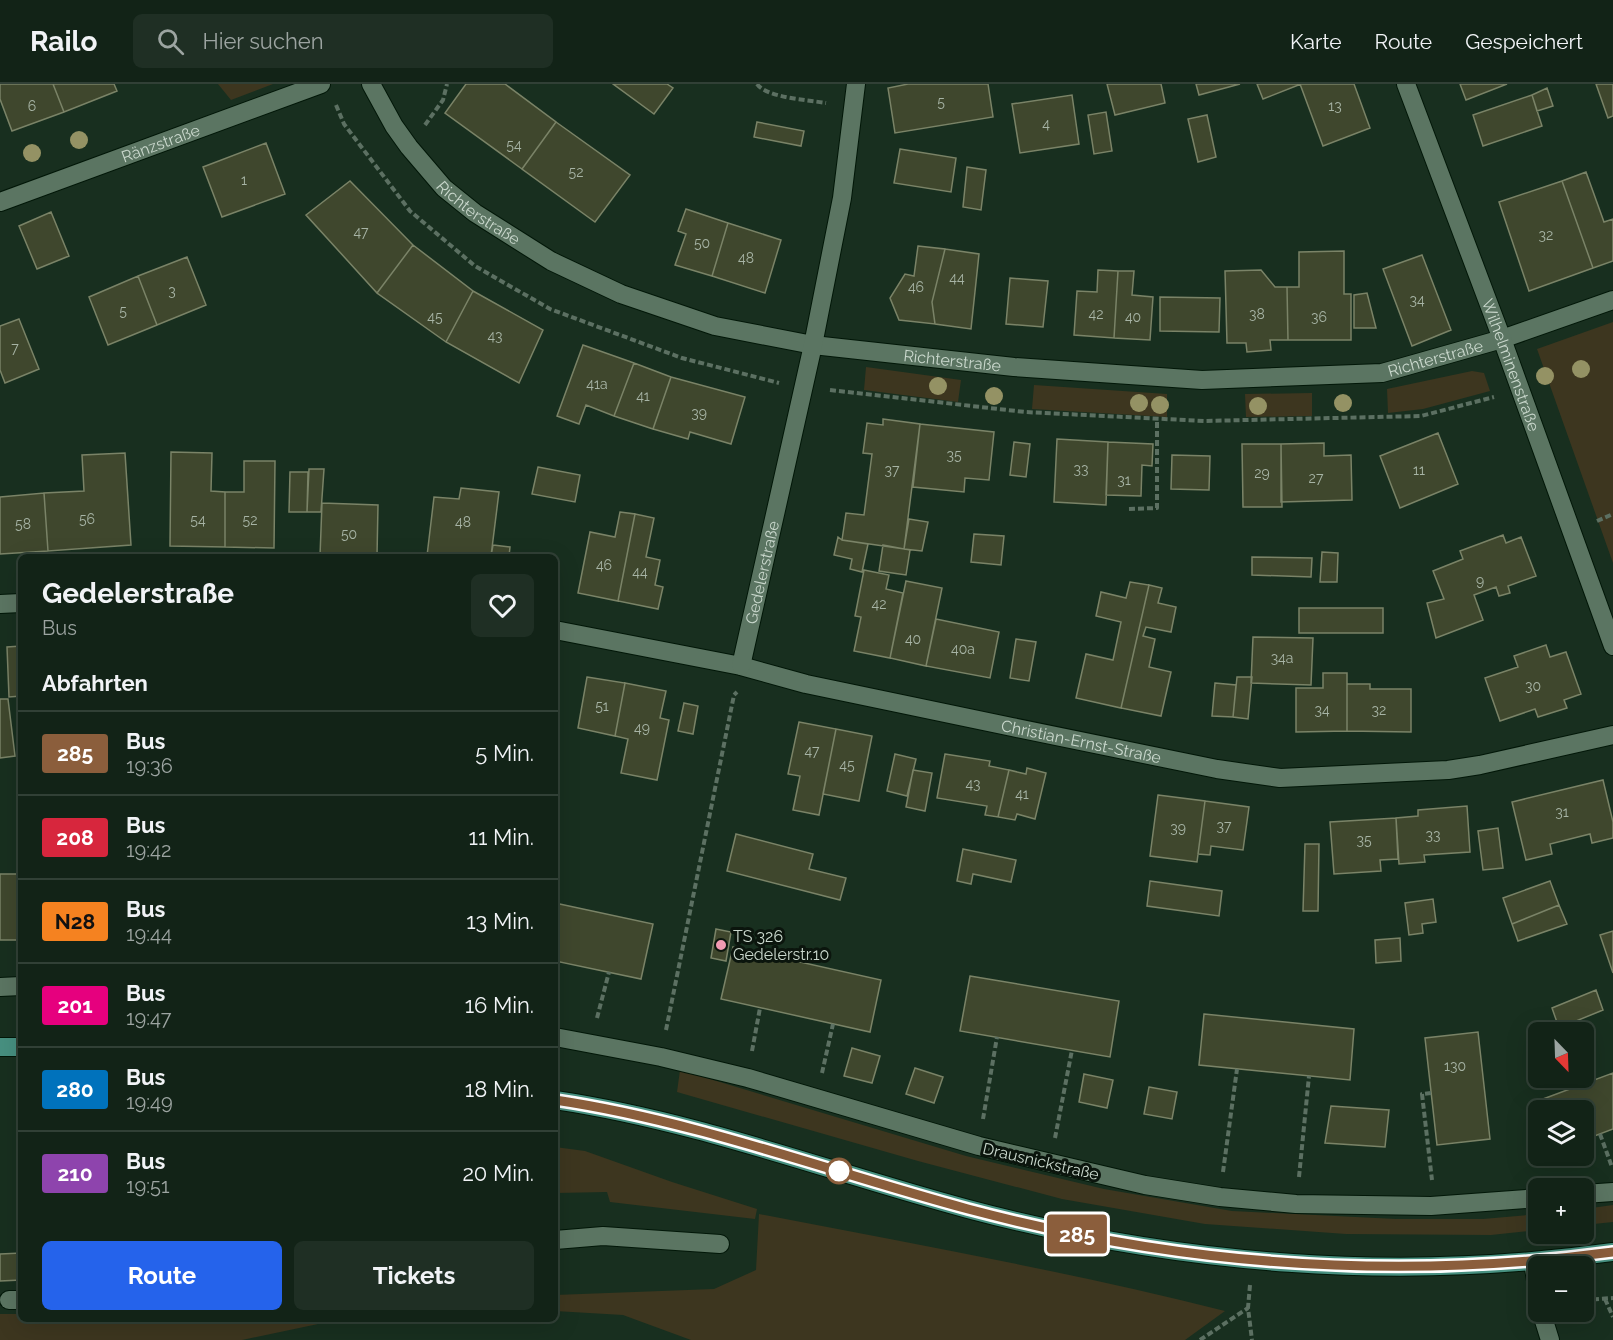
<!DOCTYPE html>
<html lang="de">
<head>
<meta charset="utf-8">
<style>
	body { margin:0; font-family:Raleway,sans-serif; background:#1f2f24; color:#f1f3f6; height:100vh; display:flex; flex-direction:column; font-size:22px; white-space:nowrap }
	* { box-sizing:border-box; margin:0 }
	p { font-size:20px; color:#9ca4a1 }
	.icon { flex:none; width:33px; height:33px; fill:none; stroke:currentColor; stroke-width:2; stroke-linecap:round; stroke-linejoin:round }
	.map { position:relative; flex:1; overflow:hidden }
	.side { position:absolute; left:18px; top:470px; width:540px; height:768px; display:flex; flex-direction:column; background:#122317; border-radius:9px; box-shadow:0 6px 24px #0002,0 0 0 2px #314036 }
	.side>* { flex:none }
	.badge { padding:0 12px; border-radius:4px; font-size:21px; line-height:39px }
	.needle { width:39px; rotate:157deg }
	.controls { position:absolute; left:1528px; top:938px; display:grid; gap:12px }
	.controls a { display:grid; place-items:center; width:66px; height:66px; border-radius:9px; background:#122317; box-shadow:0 6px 24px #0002,0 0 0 2px #314036; font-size:30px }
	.map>.badge { position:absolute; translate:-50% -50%; box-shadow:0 0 0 3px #fff }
	h2 { padding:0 24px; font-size:22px; line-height:54px }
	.round { display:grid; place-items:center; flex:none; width:63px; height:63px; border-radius:9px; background:#1f2f24 }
	.headline { display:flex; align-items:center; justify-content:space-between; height:102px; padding:0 24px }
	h1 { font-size:28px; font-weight:700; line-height:45px }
	.cta { display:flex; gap:12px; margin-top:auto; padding:12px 24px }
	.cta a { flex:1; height:69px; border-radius:9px; background:#2563eb; color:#fff; font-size:24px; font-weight:700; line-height:69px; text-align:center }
	.cta a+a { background:#1f2f24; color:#f1f3f6 }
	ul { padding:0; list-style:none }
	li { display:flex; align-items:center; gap:18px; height:84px; padding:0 24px; border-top:2px solid #314036 }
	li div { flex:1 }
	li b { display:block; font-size:22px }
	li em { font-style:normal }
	li .badge { min-width:66px; font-weight:700; text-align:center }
	header { display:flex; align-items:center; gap:36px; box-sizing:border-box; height:84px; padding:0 30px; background:#122317; border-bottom:2px solid #314036 }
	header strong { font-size:28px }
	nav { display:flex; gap:33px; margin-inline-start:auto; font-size:21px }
	.search { width:420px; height:54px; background:#1f2f24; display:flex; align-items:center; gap:15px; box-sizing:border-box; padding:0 21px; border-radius:9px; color:#9ca4a1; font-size:22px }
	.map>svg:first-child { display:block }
	.green { fill:#3d361f }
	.building { fill:#3f472d; stroke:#7a8367; stroke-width:1.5 }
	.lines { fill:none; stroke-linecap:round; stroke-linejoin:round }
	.minor-casing { stroke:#021708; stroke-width:20 }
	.major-casing { stroke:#021708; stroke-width:20 }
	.path { stroke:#5c7062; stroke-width:4; stroke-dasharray:6 3; stroke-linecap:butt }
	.minor { stroke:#5b7562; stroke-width:18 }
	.major { stroke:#479080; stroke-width:18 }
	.tree { fill:#949264 }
	.line-casing { stroke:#fff; stroke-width:14 }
	.line { stroke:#8b5e3c; stroke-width:9 }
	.poi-dot { fill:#f19ab2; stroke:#0b150d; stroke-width:2 }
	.stop-dot { fill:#fff; stroke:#8b5e3c; stroke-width:3 }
	.labels { text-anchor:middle; stroke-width:6; stroke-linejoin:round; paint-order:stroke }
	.number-label { font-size:14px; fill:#a7b4a5 }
	.street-label { font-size:16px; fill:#cad8cd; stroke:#0b150d }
	.poi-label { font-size:16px; fill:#cad8cd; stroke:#0b150d; text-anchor:start }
</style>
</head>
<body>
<header>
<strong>Railo</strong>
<div class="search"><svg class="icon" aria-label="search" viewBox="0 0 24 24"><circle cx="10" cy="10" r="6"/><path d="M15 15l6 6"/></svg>Hier suchen</div>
<nav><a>Karte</a><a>Route</a><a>Gespeichert</a></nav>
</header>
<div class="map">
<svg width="1613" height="1256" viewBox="0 0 1613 1256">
	<rect width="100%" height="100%" fill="#182f1f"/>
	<path class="green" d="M 218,0 L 273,0 L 231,16 Z
		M 1613,238 L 1613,479 L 1537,265 Z
		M 866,283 L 961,296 L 958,318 L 864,306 Z
		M 1472,287 L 1484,289 L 1490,307 L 1423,325 L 1388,329 L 1387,305 Z
		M 1034,301 L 1167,310 L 1167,333 L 1032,325 Z
		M 1312,309 L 1312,332 L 1246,333 L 1245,310 Z
		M 680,986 L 966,1072 L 1104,1105 L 1232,1127 L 1396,1135 L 1483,1135 L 1539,1130 L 1539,1146 L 1491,1151 L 1346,1150 L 1205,1140 L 1062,1115 L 918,1077 L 677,1008 Z
		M 555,1063 L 585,1067 L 672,1098 L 757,1125 L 755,1135 L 610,1118 L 607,1108 L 555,1109 Z
		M 1613,1121 L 1613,1138 L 1584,1141 L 1584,1125 Z
		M 759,1130 C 914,1160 1071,1188 1225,1227 L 1185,1256 L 691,1256 L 623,1231 L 555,1227 L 555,1211 L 714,1205 L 756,1186 Z
		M 0,1230 L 21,1230 L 21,1234 L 354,1235 L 337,1236 L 242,1256 L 0,1256 Z"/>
	<path class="building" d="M 0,0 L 53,0 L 64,28 L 12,47 L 0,15 Z
		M 53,0 L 114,0 L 117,7 L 64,28 Z
		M 466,0 L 505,0 L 556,38 L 522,85 L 445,29 Z
		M 613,0 L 667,0 L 673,4 L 654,30 Z
		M 908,0 L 988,0 L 993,33 L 895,49 L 888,4 Z
		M 1107,0 L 1161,0 L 1165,19 L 1115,31 Z
		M 1196,0 L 1240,0 L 1199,11 Z
		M 1257,0 L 1301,0 L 1263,15 Z
		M 1300,0 L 1354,0 L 1370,44 L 1323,62 Z
		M 1460,0 L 1507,0 L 1466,16 Z
		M 1596,0 L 1613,0 L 1613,32 L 1608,34 Z
		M 1547,4 L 1553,22 L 1537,27 L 1532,11 Z
		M 1072,11 L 1079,60 L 1020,69 L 1012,20 Z
		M 1532,11 L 1542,42 L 1483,62 L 1473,31 Z
		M 1106,28 L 1112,67 L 1094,70 L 1088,31 Z
		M 1207,31 L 1216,73 L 1198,78 L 1188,35 Z
		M 556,38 L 630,91 L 595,138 L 522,85 Z
		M 757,38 L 804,47 L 801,62 L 754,53 Z
		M 266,59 L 285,110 L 222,133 L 203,83 Z
		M 900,65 L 956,74 L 951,108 L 894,99 Z
		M 967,83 L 986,86 L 981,126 L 963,123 Z
		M 1586,88 L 1604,138 L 1613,135 L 1613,177 L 1593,184 L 1562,97 Z
		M 350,97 L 413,161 L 377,209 L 306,131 Z
		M 1562,97 L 1593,184 L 1529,207 L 1499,118 Z
		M 686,125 L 728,139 L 712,192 L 675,181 L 686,150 L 678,147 Z
		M 51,128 L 69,172 L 37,185 L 19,142 Z
		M 728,139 L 781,156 L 765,209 L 712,192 Z
		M 413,161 L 473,207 L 446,258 L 377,209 Z
		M 918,162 L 945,165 L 932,218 L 935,240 L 899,236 L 890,214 L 905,190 L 914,192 Z
		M 945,165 L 979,170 L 971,245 L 935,240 L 932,218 Z
		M 1344,167 L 1344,210 L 1351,210 L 1351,256 L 1288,256 L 1287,203 L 1299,203 L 1299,168 Z
		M 1422,171 L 1451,246 L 1412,262 L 1383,185 Z
		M 187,173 L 206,221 L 157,241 L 138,192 Z
		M 1098,186 L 1118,187 L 1114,254 L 1074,251 L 1077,207 L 1097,208 Z
		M 1261,186 L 1275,203 L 1287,203 L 1288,256 L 1270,256 L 1271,266 L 1247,268 L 1246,259 L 1227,259 L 1225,187 Z
		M 1118,187 L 1134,187 L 1132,211 L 1153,213 L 1150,256 L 1114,254 Z
		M 138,192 L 157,241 L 108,261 L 89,213 Z
		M 1010,194 L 1048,197 L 1043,243 L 1006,240 Z
		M 473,207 L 543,246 L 519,299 L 446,258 Z
		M 1367,209 L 1376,244 L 1354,244 L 1354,211 Z
		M 1160,213 L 1220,214 L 1219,248 L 1160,247 Z
		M 19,235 L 39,285 L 5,299 L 0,286 L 0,242 Z
		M 583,261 L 634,279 L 614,332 L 586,321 L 579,340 L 557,332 Z
		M 634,279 L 671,293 L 653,345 L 614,332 Z
		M 671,293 L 745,313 L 731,360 L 690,348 L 688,355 L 653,345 Z
		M 883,335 L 920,340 L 904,465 L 842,456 L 846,429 L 864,431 L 872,370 L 863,369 L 867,339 L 883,341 Z
		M 920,340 L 994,348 L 989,396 L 965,394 L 964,408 L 913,403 Z
		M 1438,349 L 1458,400 L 1400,424 L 1380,372 Z
		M 1057,355 L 1108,358 L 1106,421 L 1054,418 Z
		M 1014,358 L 1030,360 L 1026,393 L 1010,391 Z
		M 1108,358 L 1153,360 L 1152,382 L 1142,381 L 1141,412 L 1106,411 Z
		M 1324,359 L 1324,372 L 1351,371 L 1352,416 L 1281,418 L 1281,360 Z
		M 1242,360 L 1281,360 L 1282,423 L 1243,423 Z
		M 171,368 L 212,369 L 211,407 L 225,408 L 225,463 L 170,462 Z
		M 125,369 L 131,461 L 48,467 L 44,409 L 84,407 L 82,371 Z
		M 1172,371 L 1210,372 L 1209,406 L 1171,405 Z
		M 244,377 L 275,377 L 274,464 L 225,463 L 225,408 L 244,408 Z
		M 538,383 L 580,391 L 575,418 L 532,410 Z
		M 309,385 L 324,385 L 321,428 L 307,428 Z
		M 290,388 L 308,388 L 307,428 L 289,428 Z
		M 461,404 L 499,408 L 491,472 L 427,472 L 434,413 L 459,415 Z
		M 44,409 L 48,467 L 0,470 L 0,413 Z
		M 322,419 L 378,421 L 377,472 L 320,472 Z
		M 620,428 L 635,430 L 618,517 L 578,509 L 590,448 L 615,453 Z
		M 635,430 L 654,434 L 646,473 L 660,476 L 655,501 L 663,503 L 658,525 L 618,517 Z
		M 909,435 L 928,438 L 922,467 L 904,465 Z
		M 974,450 L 1004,452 L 1001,481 L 971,478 Z
		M 1503,451 L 1506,459 L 1521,453 L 1536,492 L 1508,502 L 1510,509 L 1499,512 L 1496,503 L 1474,511 L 1483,536 L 1436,554 L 1427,519 L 1444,515 L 1433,487 L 1463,475 L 1460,467 Z
		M 838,453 L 842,456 L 868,460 L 862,488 L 850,485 L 852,475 L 834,471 Z
		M 493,461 L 510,463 L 509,472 L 491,472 Z
		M 883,461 L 910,466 L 906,491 L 879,487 Z
		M 1322,468 L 1338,469 L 1337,498 L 1320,498 Z
		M 1252,473 L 1312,474 L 1311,493 L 1252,491 Z
		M 864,486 L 889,491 L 886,505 L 903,509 L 890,574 L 854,567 L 861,533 L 855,532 Z
		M 906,497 L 942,504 L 926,582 L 890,574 Z
		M 1130,498 L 1149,501 L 1121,624 L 1076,614 L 1086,570 L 1113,576 L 1121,538 L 1096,532 L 1101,508 L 1126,514 Z
		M 1149,501 L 1162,504 L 1158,519 L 1176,523 L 1171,548 L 1146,543 L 1143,552 L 1155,555 L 1149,583 L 1171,588 L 1161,632 L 1121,624 Z
		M 1299,524 L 1383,524 L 1383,549 L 1299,549 Z
		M 936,535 L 999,548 L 990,594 L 926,582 Z
		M 1253,553 L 1313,554 L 1311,601 L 1251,599 Z
		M 1016,555 L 1036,558 L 1029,597 L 1010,594 Z
		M 1546,561 L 1550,573 L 1566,568 L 1581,610 L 1564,616 L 1567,624 L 1538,633 L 1535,625 L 1500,637 L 1485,594 L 1518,583 L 1514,572 Z
		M 21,562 L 21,612 L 9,613 L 7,563 Z
		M 1323,589 L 1347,589 L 1347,647 L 1296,648 L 1296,604 L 1323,604 Z
		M 587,593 L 625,599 L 615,652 L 578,644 Z
		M 1237,593 L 1252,593 L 1248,635 L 1233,633 Z
		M 625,599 L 666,607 L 660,634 L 669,636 L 657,696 L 621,689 L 628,655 L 615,652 Z
		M 1215,599 L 1236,601 L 1233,633 L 1212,632 Z
		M 1347,600 L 1370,600 L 1370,605 L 1411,605 L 1411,648 L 1347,647 Z
		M 0,615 L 8,615 L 15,672 L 0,674 Z
		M 684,619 L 698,622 L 693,650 L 678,647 Z
		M 799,638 L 836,645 L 819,731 L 793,726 L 800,692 L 788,690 Z
		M 836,645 L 872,652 L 859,717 L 823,710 Z
		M 895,670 L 916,675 L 907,712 L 887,707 Z
		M 945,670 L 990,677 L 989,682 L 1009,686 L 998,733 L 985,731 L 987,722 L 937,714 Z
		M 1027,684 L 1046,689 L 1035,735 L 1017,730 L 1015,736 L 998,733 L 1009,686 L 1026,690 Z
		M 913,686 L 932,689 L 925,727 L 906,723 Z
		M 1603,696 L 1613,738 L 1613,754 L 1592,759 L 1590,750 L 1550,760 L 1552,770 L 1526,776 L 1512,718 Z
		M 1158,711 L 1205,717 L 1197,778 L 1150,772 Z
		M 1205,717 L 1249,723 L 1243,766 L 1211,762 L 1210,771 L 1198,770 Z
		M 1467,722 L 1470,768 L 1424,771 L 1425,778 L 1399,780 L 1396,734 L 1418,732 L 1418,726 Z
		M 1396,734 L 1398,775 L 1380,776 L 1381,787 L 1334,790 L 1330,738 Z
		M 1498,744 L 1503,784 L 1483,786 L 1478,747 Z
		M 736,750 L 813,770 L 809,785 L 846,794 L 840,816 L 727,787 Z
		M 1305,760 L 1319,760 L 1318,827 L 1303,827 Z
		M 963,765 L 1016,776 L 1011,798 L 973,790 L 971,800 L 957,797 Z
		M 0,790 L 21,790 L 21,856 L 0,856 Z
		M 1150,797 L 1222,807 L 1219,832 L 1147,822 Z
		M 1550,797 L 1559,821 L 1512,840 L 1503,814 Z
		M 1433,815 L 1436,838 L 1422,840 L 1423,849 L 1409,851 L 1405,819 Z
		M 555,819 L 653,840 L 641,895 L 555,877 Z
		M 1559,821 L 1567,840 L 1518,857 L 1512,840 Z
		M 716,845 L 731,848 L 726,877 L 711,874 Z
		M 1613,847 L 1613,889 L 1600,851 Z
		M 1400,854 L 1401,877 L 1376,879 L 1375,856 Z
		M 733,863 L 881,896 L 870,948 L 721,915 Z
		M 970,892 L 1119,917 L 1110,973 L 960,947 Z
		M 1596,906 L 1603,926 L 1559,944 L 1552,924 Z
		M 1204,930 L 1354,945 L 1350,996 L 1199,981 Z
		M 1478,948 L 1490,1055 L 1437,1061 L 1425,954 Z
		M 852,964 L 880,972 L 872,999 L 844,992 Z
		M 915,984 L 943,993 L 934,1019 L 906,1010 Z
		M 1613,989 L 1613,1045 L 1584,1056 L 1584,1026 L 1547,1026 L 1543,1015 Z
		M 1084,990 L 1113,996 L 1107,1024 L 1079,1018 Z
		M 1149,1003 L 1177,1008 L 1172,1035 L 1144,1030 Z
		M 19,1012 L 21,1012 L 21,1073 L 19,1073 Z
		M 1331,1022 L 1389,1026 L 1385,1063 L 1325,1059 Z
		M 21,1169 L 21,1196 L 0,1197 L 0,1170 Z"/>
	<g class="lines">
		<defs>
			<g id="minor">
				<path id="s1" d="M 371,0 L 394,42 L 409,63 L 444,104 L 475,129 L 551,177 L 621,210 L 715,242 L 813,261 L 1014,283 L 1202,296 L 1382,289 L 1502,255 L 1613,216"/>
				<path id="s2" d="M 1406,0 L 1502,255 L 1613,562"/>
				<path id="s3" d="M 0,118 L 321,0"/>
				<path d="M 0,520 L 21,519"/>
				<path id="s4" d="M 555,546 L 741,582 L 806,600 L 1012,643 L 1217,685 L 1280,694 L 1448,686 L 1480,681 L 1613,651"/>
				<path id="s5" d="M 741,582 L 813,261 L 842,114 L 856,0"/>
				<path d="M 0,903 L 21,902"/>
				<path d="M 555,953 L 661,973 L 748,994 L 979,1062 L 1145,1101 L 1220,1113 L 1296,1120 L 1431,1122 L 1539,1114"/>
				<path d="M 1584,1110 L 1613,1108"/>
				<path d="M 555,1156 L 603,1152 L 720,1160"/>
				<path d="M 1533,1178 L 1539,1215"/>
				<path d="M 9,1216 L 21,1216"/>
				<path d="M 1541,1227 L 1550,1256"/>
			</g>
			<path id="major" d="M 0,963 L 21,963
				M 555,1016 C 697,1037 830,1088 968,1125 C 1178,1181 1398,1198 1613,1168"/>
		</defs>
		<use href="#minor" class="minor-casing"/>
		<use href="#major" class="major-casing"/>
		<path class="path" d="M 757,0 C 767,14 809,16 826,19
			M 336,21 L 344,40 L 410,127 L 475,182 L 550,225 L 682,274 L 779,299
			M 425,41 L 443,16 L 447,0
			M 830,306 L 1025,328 L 1204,337 L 1421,332 L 1494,313
			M 1129,425 L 1157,424 L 1157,336
			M 1597,437 L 1613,430
			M 597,934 L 609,888
			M 666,946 L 734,611 L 737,608
			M 752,967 L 760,924
			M 822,989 L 833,940
			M 1431,1009 L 1422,1010 L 1432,1096
			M 983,1035 L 997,953
			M 1600,1050 L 1612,1083
			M 1055,1054 L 1072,966
			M 1223,1088 L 1237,985
			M 1299,1093 L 1309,992
			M 1250,1201 L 1248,1224 L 1252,1256
			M 1605,1215 L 1613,1233
			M 1584,1216 L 1613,1214
			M 1200,1256 L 1248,1224"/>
		<use href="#minor" class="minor"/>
		<use href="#major" class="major"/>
	</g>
	<g class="tree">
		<circle cx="79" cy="56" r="9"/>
		<circle cx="32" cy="69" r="9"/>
		<circle cx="1581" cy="285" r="9"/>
		<circle cx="1545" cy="292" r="9"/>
		<circle cx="938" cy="302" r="9"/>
		<circle cx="994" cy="312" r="9"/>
		<circle cx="1139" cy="319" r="9"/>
		<circle cx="1343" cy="319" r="9"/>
		<circle cx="1160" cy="321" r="9"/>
		<circle cx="1258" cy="322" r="9"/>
	</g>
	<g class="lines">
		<defs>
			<path id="line" d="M 555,1016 C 697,1037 830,1088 968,1125 C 1179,1181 1397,1197 1613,1168"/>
		</defs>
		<use href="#line" class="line-casing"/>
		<use href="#line" class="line"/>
	</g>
	<circle class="poi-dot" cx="721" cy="861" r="6"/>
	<circle class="stop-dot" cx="839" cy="1087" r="12"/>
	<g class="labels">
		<g class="number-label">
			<text x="941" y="23">5</text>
			<text x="32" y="27">6</text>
			<text x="1335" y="27">13</text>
			<text x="1046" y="45">4</text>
			<text x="514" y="66">54</text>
			<text x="576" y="93">52</text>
			<text x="244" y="101">1</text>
			<text x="361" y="153">47</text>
			<text x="1546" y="156">32</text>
			<text x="702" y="164">50</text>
			<text x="746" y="179">48</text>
			<text x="957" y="199">44</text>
			<text x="916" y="208">46</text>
			<text x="172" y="212">3</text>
			<text x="1417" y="221">34</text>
			<text x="123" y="232">5</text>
			<text x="1096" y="235">42</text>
			<text x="1257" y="235">38</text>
			<text x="435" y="238">45</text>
			<text x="1133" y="238">40</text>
			<text x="1319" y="238">36</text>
			<text x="495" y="257">43</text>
			<text x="15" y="269">7</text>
			<text x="597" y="305">41a</text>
			<text x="643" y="317">41</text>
			<text x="699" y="334">39</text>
			<text x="954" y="376">35</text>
			<text x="1081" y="390">33</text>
			<text x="892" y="391">37</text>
			<text x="1419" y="391">11</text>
			<text x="1262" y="394">29</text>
			<text x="1316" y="399">27</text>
			<text x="1124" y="401">31</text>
			<text x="87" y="440">56</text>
			<text x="198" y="441">54</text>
			<text x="250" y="441">52</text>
			<text x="463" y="443">48</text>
			<text x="23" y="445">58</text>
			<text x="349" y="455">50</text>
			<text x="604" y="486">46</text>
			<text x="640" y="493">44</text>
			<text x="1480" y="502">9</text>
			<text x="879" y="525">42</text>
			<text x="913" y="560">40</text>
			<text x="963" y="570">40a</text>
			<text x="1282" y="579">34a</text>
			<text x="1533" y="607">30</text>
			<text x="602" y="627">51</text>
			<text x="1322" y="631">34</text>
			<text x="1379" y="631">32</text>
			<text x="642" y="649">49</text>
			<text x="812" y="672">47</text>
			<text x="847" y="686">45</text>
			<text x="973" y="705">43</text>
			<text x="1022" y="715">41</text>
			<text x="1562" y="733">31</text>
			<text x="1224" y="747">37</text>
			<text x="1178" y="749">39</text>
			<text x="1433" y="756">33</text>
			<text x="1364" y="761">35</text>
			<text x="1455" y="987">130</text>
		</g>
		<g class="street-label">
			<text dy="6" stroke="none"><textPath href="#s3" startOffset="171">Ränzstraße</textPath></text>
			<text dy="6" stroke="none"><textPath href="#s1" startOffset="170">Richterstraße</textPath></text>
			<text dy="6" stroke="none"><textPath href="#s1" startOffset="1160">Richterstraße</textPath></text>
			<text dy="6" stroke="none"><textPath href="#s1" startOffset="674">Richterstraße</textPath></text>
			<text dy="6" stroke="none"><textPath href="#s2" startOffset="300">Wilhelminenstraße</textPath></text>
			<text dy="6" stroke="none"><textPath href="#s5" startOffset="96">Gedelerstraße</textPath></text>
			<text dy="6" stroke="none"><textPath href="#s4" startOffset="538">Christian-Ernst-Straße</textPath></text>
			<text transform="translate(1041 1077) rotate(13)" y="6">Drausnickstraße</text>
		</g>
		<g class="poi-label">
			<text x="733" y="858">TS 326<tspan x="733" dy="18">Gedelerstr.10</tspan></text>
		</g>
	</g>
</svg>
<div class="controls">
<a><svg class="needle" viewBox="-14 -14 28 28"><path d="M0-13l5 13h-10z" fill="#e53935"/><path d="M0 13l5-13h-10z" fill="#9ca4a1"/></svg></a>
<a><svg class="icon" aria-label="layers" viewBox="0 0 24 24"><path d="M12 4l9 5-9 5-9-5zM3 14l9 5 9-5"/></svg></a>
<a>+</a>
<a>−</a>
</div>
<b class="badge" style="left:1077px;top:1150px;background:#8b5e3c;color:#fff">285</b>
<section class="side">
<div class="headline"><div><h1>Gedelerstraße</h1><p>Bus</p></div><a class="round"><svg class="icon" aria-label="heart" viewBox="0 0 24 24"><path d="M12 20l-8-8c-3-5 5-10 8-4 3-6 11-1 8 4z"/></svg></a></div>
<h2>Abfahrten</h2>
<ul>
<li><span class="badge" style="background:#8b5e3c;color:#fff">285</span><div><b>Bus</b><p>19:36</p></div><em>5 Min.</em></li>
<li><span class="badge" style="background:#d7263d;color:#fff">208</span><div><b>Bus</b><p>19:42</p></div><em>11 Min.</em></li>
<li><span class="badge" style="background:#f58220;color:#111">N28</span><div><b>Bus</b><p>19:44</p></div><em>13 Min.</em></li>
<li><span class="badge" style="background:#e6007e;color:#fff">201</span><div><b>Bus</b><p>19:47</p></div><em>16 Min.</em></li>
<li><span class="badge" style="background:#0072bc;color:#fff">280</span><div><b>Bus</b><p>19:49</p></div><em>18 Min.</em></li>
<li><span class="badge" style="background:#8e44ad;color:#fff">210</span><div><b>Bus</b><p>19:51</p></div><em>20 Min.</em></li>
</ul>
<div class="cta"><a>Route</a><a>Tickets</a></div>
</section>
</div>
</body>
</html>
